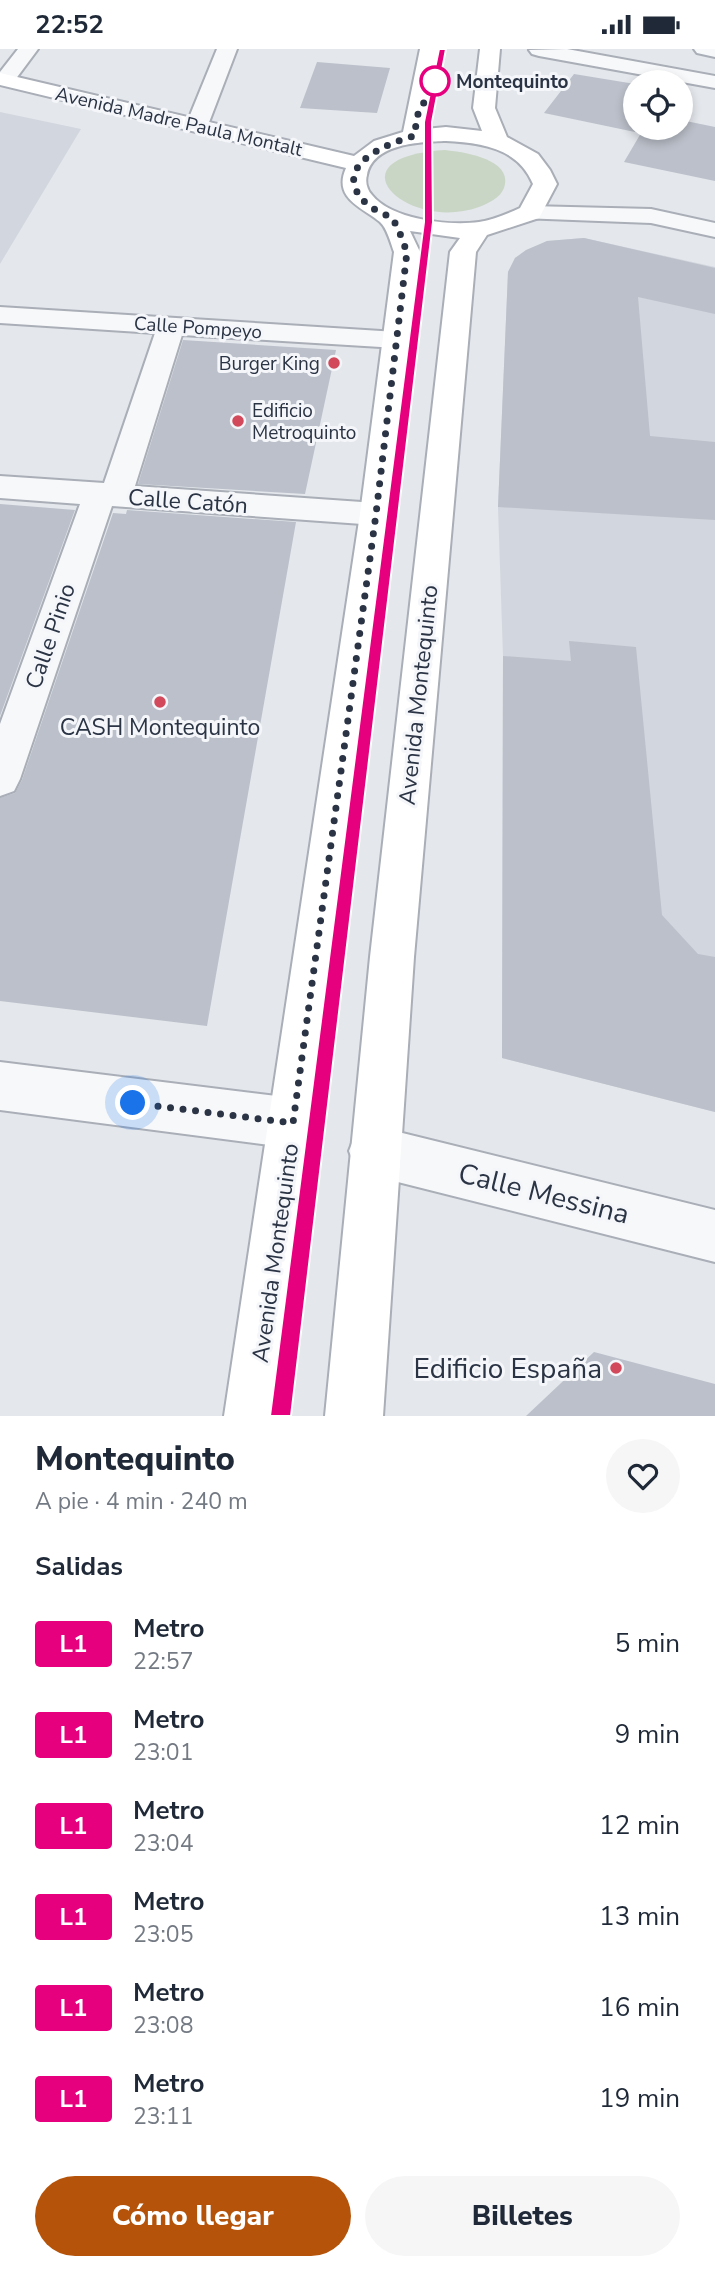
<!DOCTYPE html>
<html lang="es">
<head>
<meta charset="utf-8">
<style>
	body { margin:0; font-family:"Nunito Sans",sans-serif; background:#f6f6f7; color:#1f2937; height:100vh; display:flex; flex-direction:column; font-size:26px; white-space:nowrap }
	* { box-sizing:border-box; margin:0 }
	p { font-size:23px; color:#747a83 }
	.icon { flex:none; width:38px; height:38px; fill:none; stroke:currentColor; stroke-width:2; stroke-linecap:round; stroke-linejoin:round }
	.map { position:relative; height:1367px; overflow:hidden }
	.drawer { display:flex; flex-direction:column; background:#fff; flex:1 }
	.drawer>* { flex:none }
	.badge { padding:0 14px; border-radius:5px; font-size:24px; line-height:46px }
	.buttons { position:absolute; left:623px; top:21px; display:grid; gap:14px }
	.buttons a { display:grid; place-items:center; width:70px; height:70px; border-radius:50%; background:#fff; box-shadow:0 4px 10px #0003; font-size:35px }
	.you { position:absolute; width:35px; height:35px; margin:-18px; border:5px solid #fff; border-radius:50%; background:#1a73e8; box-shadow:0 0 0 10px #1a73e833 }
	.map>.badge { position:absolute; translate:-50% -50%; box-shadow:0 0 0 4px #fff }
	h2 { padding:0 35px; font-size:26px; line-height:63px }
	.round { display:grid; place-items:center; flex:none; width:74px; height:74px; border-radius:37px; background:#f6f6f7 }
	.head { display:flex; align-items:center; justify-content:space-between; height:119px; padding:0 35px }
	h1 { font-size:33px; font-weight:800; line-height:52px }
	.primary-button { display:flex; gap:14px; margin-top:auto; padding:14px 35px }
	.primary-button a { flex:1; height:80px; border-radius:42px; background:#b45309; color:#fff; font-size:28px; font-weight:800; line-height:80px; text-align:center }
	.primary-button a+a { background:#f6f6f7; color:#1f2937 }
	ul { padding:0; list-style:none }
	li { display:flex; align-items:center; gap:21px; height:91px; padding:0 35px }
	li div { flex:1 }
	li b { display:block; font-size:26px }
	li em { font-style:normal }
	li .badge { min-width:77px; font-weight:700; text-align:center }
	.status { display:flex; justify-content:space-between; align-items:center; height:49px; padding:0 35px; background:#fff; direction:ltr }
	.status svg { height:19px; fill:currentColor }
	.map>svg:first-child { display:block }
	.built { fill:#d2d6de }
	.green { fill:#c9d6c5 }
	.building { fill:#bbc0ca }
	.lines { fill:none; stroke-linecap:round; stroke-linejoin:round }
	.street-casing { stroke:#a9aeb7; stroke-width:4 }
	.secondary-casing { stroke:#a9aeb7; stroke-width:4 }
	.street { fill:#f7f8fa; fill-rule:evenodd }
	.secondary { fill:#fff; fill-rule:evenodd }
	.line { fill:#e6007e; stroke:#fff; stroke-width:2 }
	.walk { stroke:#2b3445; stroke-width:7; stroke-dasharray:0 12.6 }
	.stop-dot { fill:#fff; stroke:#e6007e; stroke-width:3.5 }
	.poi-dot { fill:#d1495b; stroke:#f4f6f9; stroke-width:2.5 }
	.labels { text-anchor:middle; stroke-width:6; stroke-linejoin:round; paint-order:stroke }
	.far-stop-label { font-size:19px; font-weight:bold; fill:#2b3445; stroke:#f4f6f9; text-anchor:start }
	.far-street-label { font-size:19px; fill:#2b3445; stroke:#f4f6f9 }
	.far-poi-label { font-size:19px; fill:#2b3445; stroke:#f4f6f9; text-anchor:end }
	.street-label { font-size:23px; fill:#2b3445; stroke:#f4f6f9 }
	.poi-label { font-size:23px; fill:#2b3445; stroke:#f4f6f9 }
	.near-street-label { font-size:28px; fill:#2b3445; stroke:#f4f6f9 }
	.near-poi-label { font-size:28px; fill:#2b3445; stroke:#f4f6f9; text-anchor:end }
</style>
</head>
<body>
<div class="status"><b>22:52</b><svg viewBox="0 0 49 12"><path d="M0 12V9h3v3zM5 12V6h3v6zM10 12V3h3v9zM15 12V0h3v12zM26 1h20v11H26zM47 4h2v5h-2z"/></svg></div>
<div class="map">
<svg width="715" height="1367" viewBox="0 0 715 1367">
	<rect width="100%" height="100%" fill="#e4e7ec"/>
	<path class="built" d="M 0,63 L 81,80 L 0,215 Z
		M 584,189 L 715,218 L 715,1063 L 502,1009 L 503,607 L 498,458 L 508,223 L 515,209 L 547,192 Z"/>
	<path class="green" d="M 445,101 C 463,103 514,110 504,139 C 500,149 489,154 479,158 C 407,184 327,108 445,101 Z"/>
	<path class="building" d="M 317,13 L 390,19 L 377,64 L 300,59 Z
		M 574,25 L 635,35 L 635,83 L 544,64 Z
		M 681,71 L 715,78 L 715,132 L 624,113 L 644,79 L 681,79 Z
		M 584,189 L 715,219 L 715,265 L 638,248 L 650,387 L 715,393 L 715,471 L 498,458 L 508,223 L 515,209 L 526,201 L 547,192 Z
		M 183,291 L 336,301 L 305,445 L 138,435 Z
		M 0,455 L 75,461 L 0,667 Z
		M 127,461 L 296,473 L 207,977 L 0,952 L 0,749 L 15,744 L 22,731 L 113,464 L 126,465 Z
		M 569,592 L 636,598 L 662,866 L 698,905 L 715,908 L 715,1063 L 502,1009 L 503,607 L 571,612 Z
		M 594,1303 L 715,1335 L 715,1367 L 526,1367 Z"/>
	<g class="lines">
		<defs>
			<path id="street" d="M 18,0 L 38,0 L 12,35 L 0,36 L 0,23 Z
				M 217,0 L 237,0 L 208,76 L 205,81 L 189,81 L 186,76 Z
				M 567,0 L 715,27 L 715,39 L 539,7 L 532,5 L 529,1 Z
				M 694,0 L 715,0 L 715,8 L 697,4 Z
				M 530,157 L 651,160 L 715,174 L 715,188 L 651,174 L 521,169 L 518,164 L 521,159 Z
				M 0,258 L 397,283 L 407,285 L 411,291 L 407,297 L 397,299 L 182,286 L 135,437 L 376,454 L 388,457 L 392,465 L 388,473 L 376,476 L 112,457 L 20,730 L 14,742 L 0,747 L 0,675 L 80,455 L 0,449 L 0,427 L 104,434 L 155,284 L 0,274 Z
				M 0,1013 L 293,1049 L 310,1057 L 318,1074 L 310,1091 L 293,1099 L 0,1061 Z
				M 374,1077 L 715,1161 L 715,1213 L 374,1127 L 356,1120 L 349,1102 L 356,1084 Z"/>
			<path id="secondary" d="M 420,0 L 440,0 L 425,80 L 446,78 L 482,82 L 473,59 L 480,0 L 500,0 L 495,59 L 507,88 L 538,105 L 550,121 L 557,135 L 539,169 L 487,186 L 476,203 L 414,908 L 383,1367 L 325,1367 L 370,908 L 450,203 L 460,189 L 410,182 L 420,203 L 392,465 L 282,1367 L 224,1367 L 360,465 L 394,203 C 391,195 387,179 380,173 C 364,159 332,150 346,119 L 0,36 L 0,24 L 354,107 L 374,92 L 403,83 ZM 446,92 C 482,94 518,99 533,135 L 520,159 C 507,165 493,171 479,173 C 450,177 392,171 372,146 C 367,141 365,133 367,126 C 373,94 421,93 446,92 Z"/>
		</defs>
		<use href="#street" class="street-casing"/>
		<use href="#secondary" class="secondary-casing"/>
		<use href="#street" class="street"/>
		<use href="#secondary" class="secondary"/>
	</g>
	<path class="line" d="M 439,0 L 446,0 L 432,73 L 433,173 L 291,1367 L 270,1367 L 424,173 L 424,73 Z"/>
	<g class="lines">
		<path class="walk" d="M 133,1054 L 293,1074 L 376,465 L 407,203 C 403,194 398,175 391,169 C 384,164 374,161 368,156 C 327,119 384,95 414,87 L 418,65 L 435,32"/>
	</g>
	<circle class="stop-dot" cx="435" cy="32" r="14"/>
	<g class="poi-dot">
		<circle cx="334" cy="314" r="7"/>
		<circle cx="238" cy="372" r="7"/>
		<circle cx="160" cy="653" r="7"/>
		<circle cx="616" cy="1319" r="7"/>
	</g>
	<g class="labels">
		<g class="far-stop-label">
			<text x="456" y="39">Montequinto</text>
		</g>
		<g class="far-street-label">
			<text transform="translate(179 72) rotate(13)" y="7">Avenida Madre Paula Montalt</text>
			<text transform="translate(198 278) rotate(4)" y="7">Calle Pompeyo</text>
		</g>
		<g class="far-poi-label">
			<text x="320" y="321">Burger King</text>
			<text x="252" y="368" text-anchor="start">Edificio<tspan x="252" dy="22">Metroquinto</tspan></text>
		</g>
		<g class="street-label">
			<text transform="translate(188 452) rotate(4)" y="8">Calle Catón</text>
			<text transform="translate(50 587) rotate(-71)" y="8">Calle Pinio</text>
			<text transform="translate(418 646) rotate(-84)" y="8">Avenida Montequinto</text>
			<text transform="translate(275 1204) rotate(-82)" y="8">Avenida Montequinto</text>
		</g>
		<g class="poi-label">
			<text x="160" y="686">CASH Montequinto</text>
		</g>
		<g class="near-street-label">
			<text transform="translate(544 1144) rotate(14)" y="10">Calle Messina</text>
		</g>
		<g class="near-poi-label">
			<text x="602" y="1329">Edificio España</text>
		</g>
	</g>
</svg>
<div class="buttons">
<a><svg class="icon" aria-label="locate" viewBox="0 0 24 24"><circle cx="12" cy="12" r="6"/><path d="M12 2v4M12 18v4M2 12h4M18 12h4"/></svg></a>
</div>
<div class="you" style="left:133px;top:1054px"></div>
</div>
<section class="drawer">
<div class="head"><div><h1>Montequinto</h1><p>A pie · 4 min · 240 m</p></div><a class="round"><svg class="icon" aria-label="heart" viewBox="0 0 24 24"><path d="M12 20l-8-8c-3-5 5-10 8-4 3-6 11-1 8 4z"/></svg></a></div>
<h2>Salidas</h2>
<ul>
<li><span class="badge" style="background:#e6007e;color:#fff">L1</span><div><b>Metro</b><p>22:57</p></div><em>5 min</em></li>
<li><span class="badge" style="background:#e6007e;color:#fff">L1</span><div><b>Metro</b><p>23:01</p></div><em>9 min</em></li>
<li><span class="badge" style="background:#e6007e;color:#fff">L1</span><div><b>Metro</b><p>23:04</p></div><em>12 min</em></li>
<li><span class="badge" style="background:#e6007e;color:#fff">L1</span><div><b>Metro</b><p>23:05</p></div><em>13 min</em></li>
<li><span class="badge" style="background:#e6007e;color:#fff">L1</span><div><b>Metro</b><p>23:08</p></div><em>16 min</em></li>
<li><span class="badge" style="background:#e6007e;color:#fff">L1</span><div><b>Metro</b><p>23:11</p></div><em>19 min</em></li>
</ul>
<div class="primary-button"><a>Cómo llegar</a><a>Billetes</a></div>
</section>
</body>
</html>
